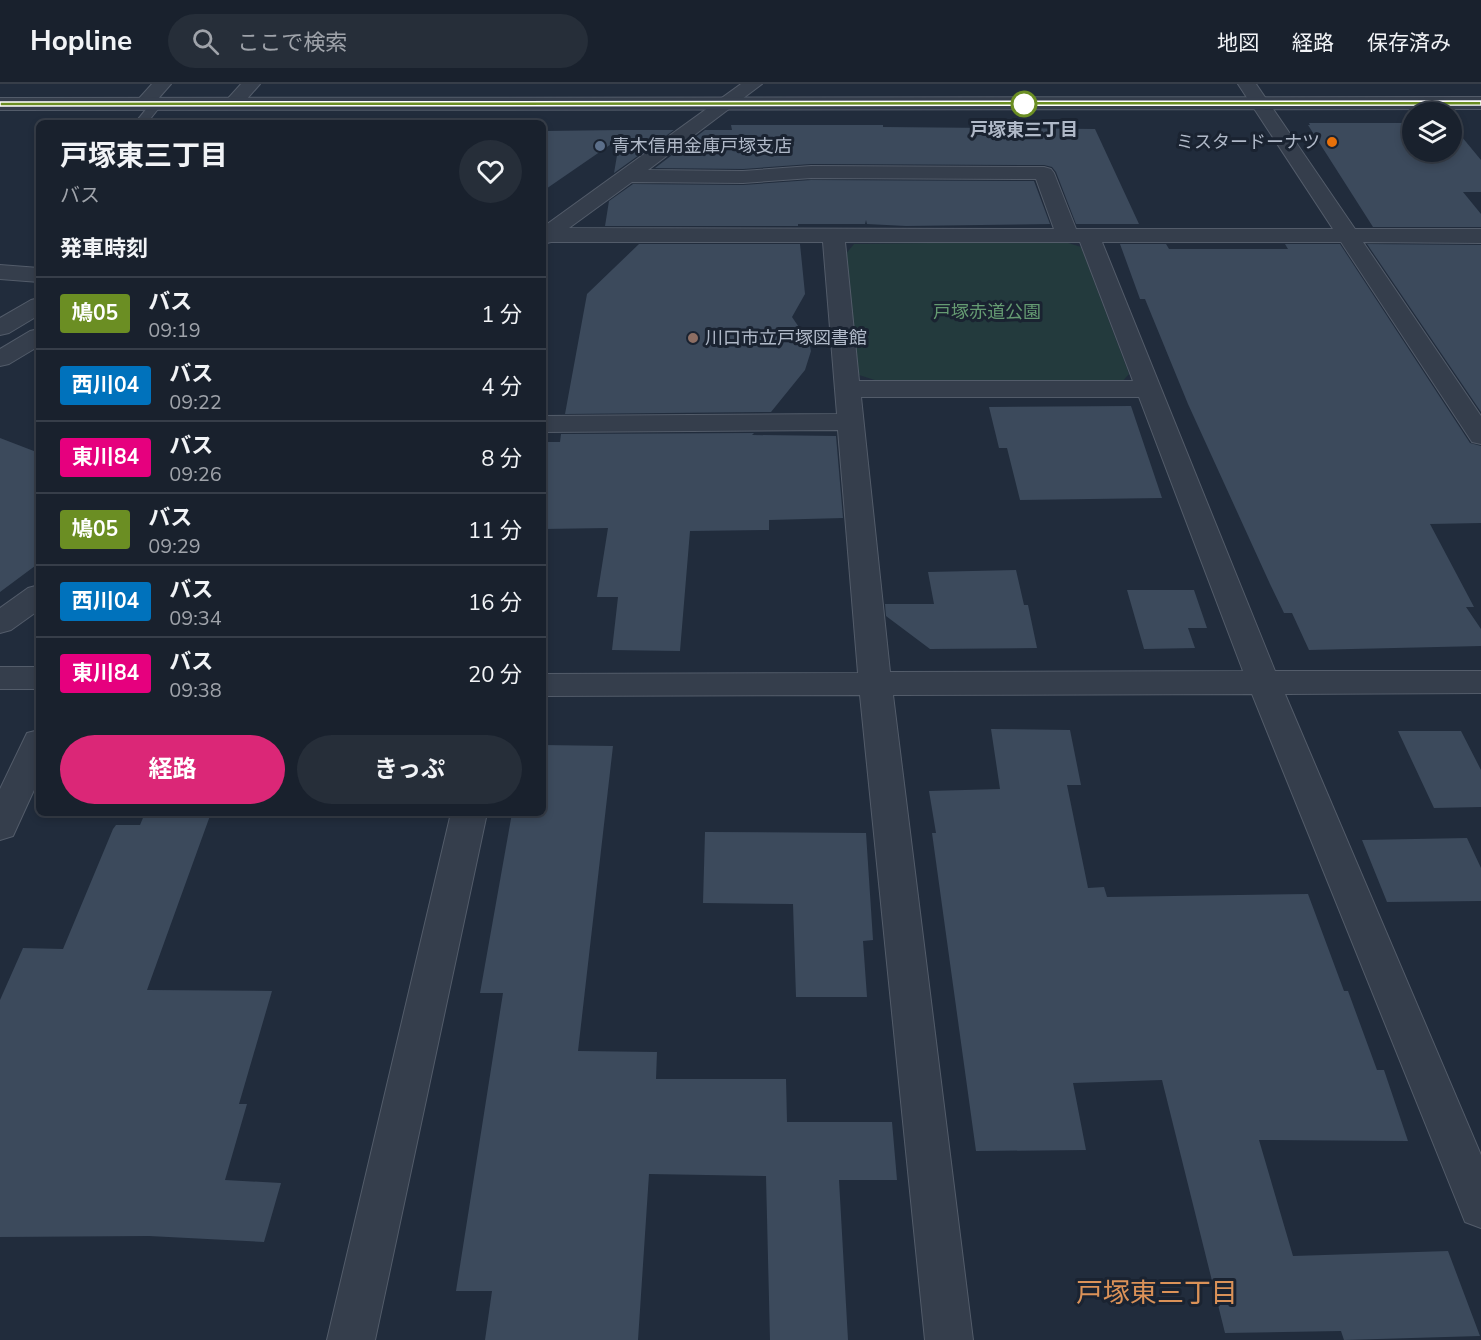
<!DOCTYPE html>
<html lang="ja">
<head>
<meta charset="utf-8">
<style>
	body { margin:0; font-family:"Nunito Sans","Noto Sans JP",sans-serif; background:#262e39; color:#f1f3f6; height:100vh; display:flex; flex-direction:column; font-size:22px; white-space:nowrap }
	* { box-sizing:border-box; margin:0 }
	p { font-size:20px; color:#9fa3aa }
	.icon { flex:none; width:33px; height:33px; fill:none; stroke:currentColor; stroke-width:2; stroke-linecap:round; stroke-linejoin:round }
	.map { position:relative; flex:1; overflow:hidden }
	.panel { position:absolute; left:36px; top:36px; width:510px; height:696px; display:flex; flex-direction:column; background:#19212d; border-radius:9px; box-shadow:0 3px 9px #0003,0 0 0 2px #373e49 }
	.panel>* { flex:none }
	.badge { padding:0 12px; border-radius:4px; font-size:21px; line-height:39px }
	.buttons { position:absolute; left:1402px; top:18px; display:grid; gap:12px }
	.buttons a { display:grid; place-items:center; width:60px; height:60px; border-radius:50%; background:#19212d; box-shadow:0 3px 9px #0003,0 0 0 2px #373e49; font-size:30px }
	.map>.badge { position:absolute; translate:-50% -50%; box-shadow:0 0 0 3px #fff }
	h2 { padding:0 24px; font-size:22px; line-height:54px }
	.round { display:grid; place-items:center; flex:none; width:63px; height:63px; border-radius:32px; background:#262e39 }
	.overview { display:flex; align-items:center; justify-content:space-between; height:102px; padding:0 24px }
	h1 { font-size:28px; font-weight:700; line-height:45px }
	.button { display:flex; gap:12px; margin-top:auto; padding:12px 24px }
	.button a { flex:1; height:69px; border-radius:36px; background:#db2777; color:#fff; font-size:24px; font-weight:700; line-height:69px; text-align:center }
	.button a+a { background:#262e39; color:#f1f3f6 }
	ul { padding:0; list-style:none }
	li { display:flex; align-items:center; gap:18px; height:72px; padding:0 24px; border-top:2px solid #373e49 }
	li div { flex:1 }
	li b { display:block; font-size:22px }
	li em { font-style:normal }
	li .badge { min-width:66px; font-weight:700; text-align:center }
	header { display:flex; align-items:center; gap:36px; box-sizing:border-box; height:84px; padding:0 30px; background:#19212d; border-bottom:2px solid #373e49 }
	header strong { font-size:28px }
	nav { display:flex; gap:33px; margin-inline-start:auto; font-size:21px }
	.search { width:420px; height:54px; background:#262e39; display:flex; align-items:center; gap:15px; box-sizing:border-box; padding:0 21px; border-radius:33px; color:#9fa3aa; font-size:22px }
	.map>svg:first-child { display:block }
	.green { fill:#233a3d }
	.building { fill:#3c4a5c }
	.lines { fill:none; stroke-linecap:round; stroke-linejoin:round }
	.service-casing { stroke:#535c6a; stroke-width:2 }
	.minor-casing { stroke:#535c6a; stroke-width:2 }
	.tertiary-casing { stroke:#535c6a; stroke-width:2 }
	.service { fill:#353e4c; fill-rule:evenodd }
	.minor { fill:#353e4c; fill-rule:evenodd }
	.tertiary { fill:#353e4c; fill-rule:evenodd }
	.line { fill:#6b8e23; stroke:#fff; stroke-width:1.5 }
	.stop-dot { fill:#fff; stroke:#6b8e23; stroke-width:3 }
	.food-dot { fill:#e8710a; stroke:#1a2331; stroke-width:2 }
	.service-dot { fill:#5c6f8a; stroke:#1a2331; stroke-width:2 }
	.education-dot { fill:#8d6e63; stroke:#1a2331; stroke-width:2 }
	.labels { text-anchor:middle; stroke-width:6; stroke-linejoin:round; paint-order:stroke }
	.far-stop-label { font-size:18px; font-weight:bold; fill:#b0b9c8; stroke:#1a2331 }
	.far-poi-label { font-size:18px; fill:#b0b9c8; stroke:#1a2331; text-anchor:start }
	.far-park-label { font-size:18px; fill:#659b72; stroke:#1a2331 }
	.near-neighbourhood-label { font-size:27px; fill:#db9258; stroke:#1a2331 }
</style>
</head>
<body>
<header>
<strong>Hopline</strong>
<div class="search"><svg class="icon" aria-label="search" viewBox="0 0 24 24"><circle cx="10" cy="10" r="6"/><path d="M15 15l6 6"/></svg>ここで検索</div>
<nav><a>地図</a><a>経路</a><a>保存済み</a></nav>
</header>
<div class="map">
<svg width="1481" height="1256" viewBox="0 0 1481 1256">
	<rect width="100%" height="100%" fill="#212c3c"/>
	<path class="green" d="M 1062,157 L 1081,163 L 1129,290 L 1121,299 L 881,298 L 859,291 L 845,171 L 854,160 Z"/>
	<path class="building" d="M 1309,39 L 1413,39 L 1413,68 L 1452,68 L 1452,41 L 1481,76 L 1481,108 L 1463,108 L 1481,130 L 1481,143 L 1373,143 L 1308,41 L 1310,41 Z
		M 731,41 L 883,41 L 883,43 L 1095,45 L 1139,140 L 1076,140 L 1056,88 L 1052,83 L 1044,81 L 811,80 L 743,85 L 655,84 L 705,46 L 732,46 Z
		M 622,46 L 674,46 L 614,89 L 620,54 L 543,107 L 543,47 Z
		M 811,96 L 1034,97 L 1050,140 L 906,142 L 867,140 L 866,136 L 865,140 L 798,140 L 798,142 L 605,142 L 609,117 L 633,100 L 743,101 Z
		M 639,160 L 800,160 L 805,210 L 792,233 L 809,258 L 811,267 L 805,286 L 771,328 L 565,330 L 587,210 Z
		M 1120,160 L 1166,160 L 1169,165 L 1288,165 L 1285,160 L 1340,160 L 1470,359 L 1481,362 L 1481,439 L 1430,440 L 1474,523 L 1466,523 L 1481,545 L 1481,562 L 1309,566 L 1292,529 L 1284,529 L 1270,500 L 1188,320 L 1145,215 L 1140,215 Z
		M 1367,160 L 1481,161 L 1481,328 Z
		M 1131,322 L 1162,414 L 1020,416 L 1007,364 L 999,364 L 989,323 Z
		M 754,349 L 752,351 L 836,352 L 843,434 L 769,436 L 769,446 L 690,447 L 680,567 L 612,566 L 618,513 L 597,513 L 608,444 L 543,445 L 543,358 L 560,358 L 561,350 Z
		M 0,354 L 39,369 L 39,479 L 0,508 Z
		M 1016,486 L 1024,521 L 1028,521 L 1037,564 L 930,565 L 886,532 L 885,520 L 934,520 L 928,488 Z
		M 1127,506 L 1194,506 L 1207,544 L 1188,544 L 1195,564 L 1144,565 Z
		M 991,645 L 1070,646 L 1081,701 L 1067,701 L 1088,804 L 1104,803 L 1107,813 L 1308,810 L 1344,907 L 1348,907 L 1377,986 L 1384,986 L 1408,1057 L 1259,1056 L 1293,1172 L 1448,1167 L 1480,1252 L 1344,1256 L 1341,1247 L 1225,1249 L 1162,996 L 1073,999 L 1086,1066 L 976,1067 L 932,749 L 936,749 L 929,707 L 1000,705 Z
		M 1398,647 L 1461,647 L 1481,686 L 1481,723 L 1434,724 Z
		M 543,661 L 613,662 L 578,967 L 657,968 L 656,995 L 786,995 L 787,1038 L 892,1038 L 897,1096 L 839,1096 L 848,1256 L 770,1256 L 766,1092 L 649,1090 L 638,1256 L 485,1256 L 492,1207 L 456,1207 L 503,909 L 480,909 L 512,729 L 543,729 Z
		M 145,729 L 211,729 L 147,906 L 272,907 L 239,1020 L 247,1020 L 225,1096 L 281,1099 L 264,1158 L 149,1152 L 0,1153 L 0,916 L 23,864 L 63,865 L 113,745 L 116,741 L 140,741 Z
		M 705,748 L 866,749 L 873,856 L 863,857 L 867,913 L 796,913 L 793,820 L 703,819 Z
		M 1467,754 L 1481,784 L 1481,817 L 1387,818 L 1362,756 Z"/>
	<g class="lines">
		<defs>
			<path id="service" d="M 156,17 L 162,20 L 147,39 L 135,39 L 152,18 Z"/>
			<path id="minor" d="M 152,0 L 171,0 L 150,24 L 136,24 L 134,20 Z
				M 241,0 L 260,0 L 239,24 L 225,24 L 223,20 Z
				M 741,0 L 762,0 L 648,86 L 743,87 L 811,82 L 1044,83 L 1051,85 L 1054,89 L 1076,145 L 1333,145 L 1238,0 L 1256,0 L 1355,145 L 1481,145 L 1481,159 L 1363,158 L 1481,332 L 1481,360 L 1472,358 L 1341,158 L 1102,158 L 1275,587 L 1481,587 L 1481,609 L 1285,610 L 1481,1071 L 1481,1144 L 1465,1138 L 1459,1123 L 1252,610 L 893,611 L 973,1256 L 925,1256 L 860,611 L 543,612 L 543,590 L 858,589 L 838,346 L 543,348 L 543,332 L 837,330 L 823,158 L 551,158 L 543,160 L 543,143 ZM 811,94 L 1036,95 L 1054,145 L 569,144 L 632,98 L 743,99 ZM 845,158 L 1080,158 L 1133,297 L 859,297 ZM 861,313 L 1139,313 L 1243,587 L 890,588 Z
				M 0,181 L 39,184 L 39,198 L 0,195 Z
				M 39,501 L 39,526 L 11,546 L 0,549 L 0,524 L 28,504 Z
				M 0,583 L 39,583 L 39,605 L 0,605 Z
				M 39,646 L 39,695 L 13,752 L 0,756 L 0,705 L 27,649 Z"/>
			<path id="tertiary" d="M 1481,13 L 1481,25 L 0,26 L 0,14 Z
				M 39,214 L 39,231 L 9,249 L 0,251 L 0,234 L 31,216 Z
				M 39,245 L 39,262 L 9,280 L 0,282 L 0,265 L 30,247 Z
				M 451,729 L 487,729 L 375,1256 L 327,1256 Z"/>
		</defs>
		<use href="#service" class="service-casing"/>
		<use href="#minor" class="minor-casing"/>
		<use href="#tertiary" class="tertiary-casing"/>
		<use href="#service" class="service"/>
		<use href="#minor" class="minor"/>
		<use href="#tertiary" class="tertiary"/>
	</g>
	<path class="line" d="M 1481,17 L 1481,21 L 0,22 L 0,18 Z"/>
	<circle class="stop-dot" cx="1024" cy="20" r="12"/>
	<circle class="food-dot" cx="1332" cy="58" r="6"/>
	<circle class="service-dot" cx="600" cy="62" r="6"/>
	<circle class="education-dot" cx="693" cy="254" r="6"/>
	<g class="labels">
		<g class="far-stop-label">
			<text x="1024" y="52">戸塚東三丁目</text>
		</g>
		<g class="far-poi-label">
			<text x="1320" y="64" text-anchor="end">ミスタードーナツ</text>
			<text x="612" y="68">青木信用金庫戸塚支店</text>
			<text x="705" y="260">川口市立戸塚図書館</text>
		</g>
		<g class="far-park-label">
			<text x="987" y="234">戸塚赤道公園</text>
		</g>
		<g class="near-neighbourhood-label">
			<text x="1157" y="1218">戸塚東三丁目</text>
		</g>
	</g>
</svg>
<div class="buttons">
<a><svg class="icon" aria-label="layers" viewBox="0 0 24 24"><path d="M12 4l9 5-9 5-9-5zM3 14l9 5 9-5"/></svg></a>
</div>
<section class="panel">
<div class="overview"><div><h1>戸塚東三丁目</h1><p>バス</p></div><a class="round"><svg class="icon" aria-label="heart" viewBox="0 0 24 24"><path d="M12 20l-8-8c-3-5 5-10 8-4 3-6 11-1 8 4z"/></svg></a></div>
<h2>発車時刻</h2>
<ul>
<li><span class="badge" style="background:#6b8e23;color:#fff">鳩05</span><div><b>バス</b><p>09:19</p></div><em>1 分</em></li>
<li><span class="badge" style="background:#0072bc;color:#fff">西川04</span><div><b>バス</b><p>09:22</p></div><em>4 分</em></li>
<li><span class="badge" style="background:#e6007e;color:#fff">東川84</span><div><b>バス</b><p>09:26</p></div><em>8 分</em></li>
<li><span class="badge" style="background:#6b8e23;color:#fff">鳩05</span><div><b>バス</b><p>09:29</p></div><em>11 分</em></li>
<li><span class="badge" style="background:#0072bc;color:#fff">西川04</span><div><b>バス</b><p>09:34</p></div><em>16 分</em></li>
<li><span class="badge" style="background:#e6007e;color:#fff">東川84</span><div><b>バス</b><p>09:38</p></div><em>20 分</em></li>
</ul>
<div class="button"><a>経路</a><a>きっぷ</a></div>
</section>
</div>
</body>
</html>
